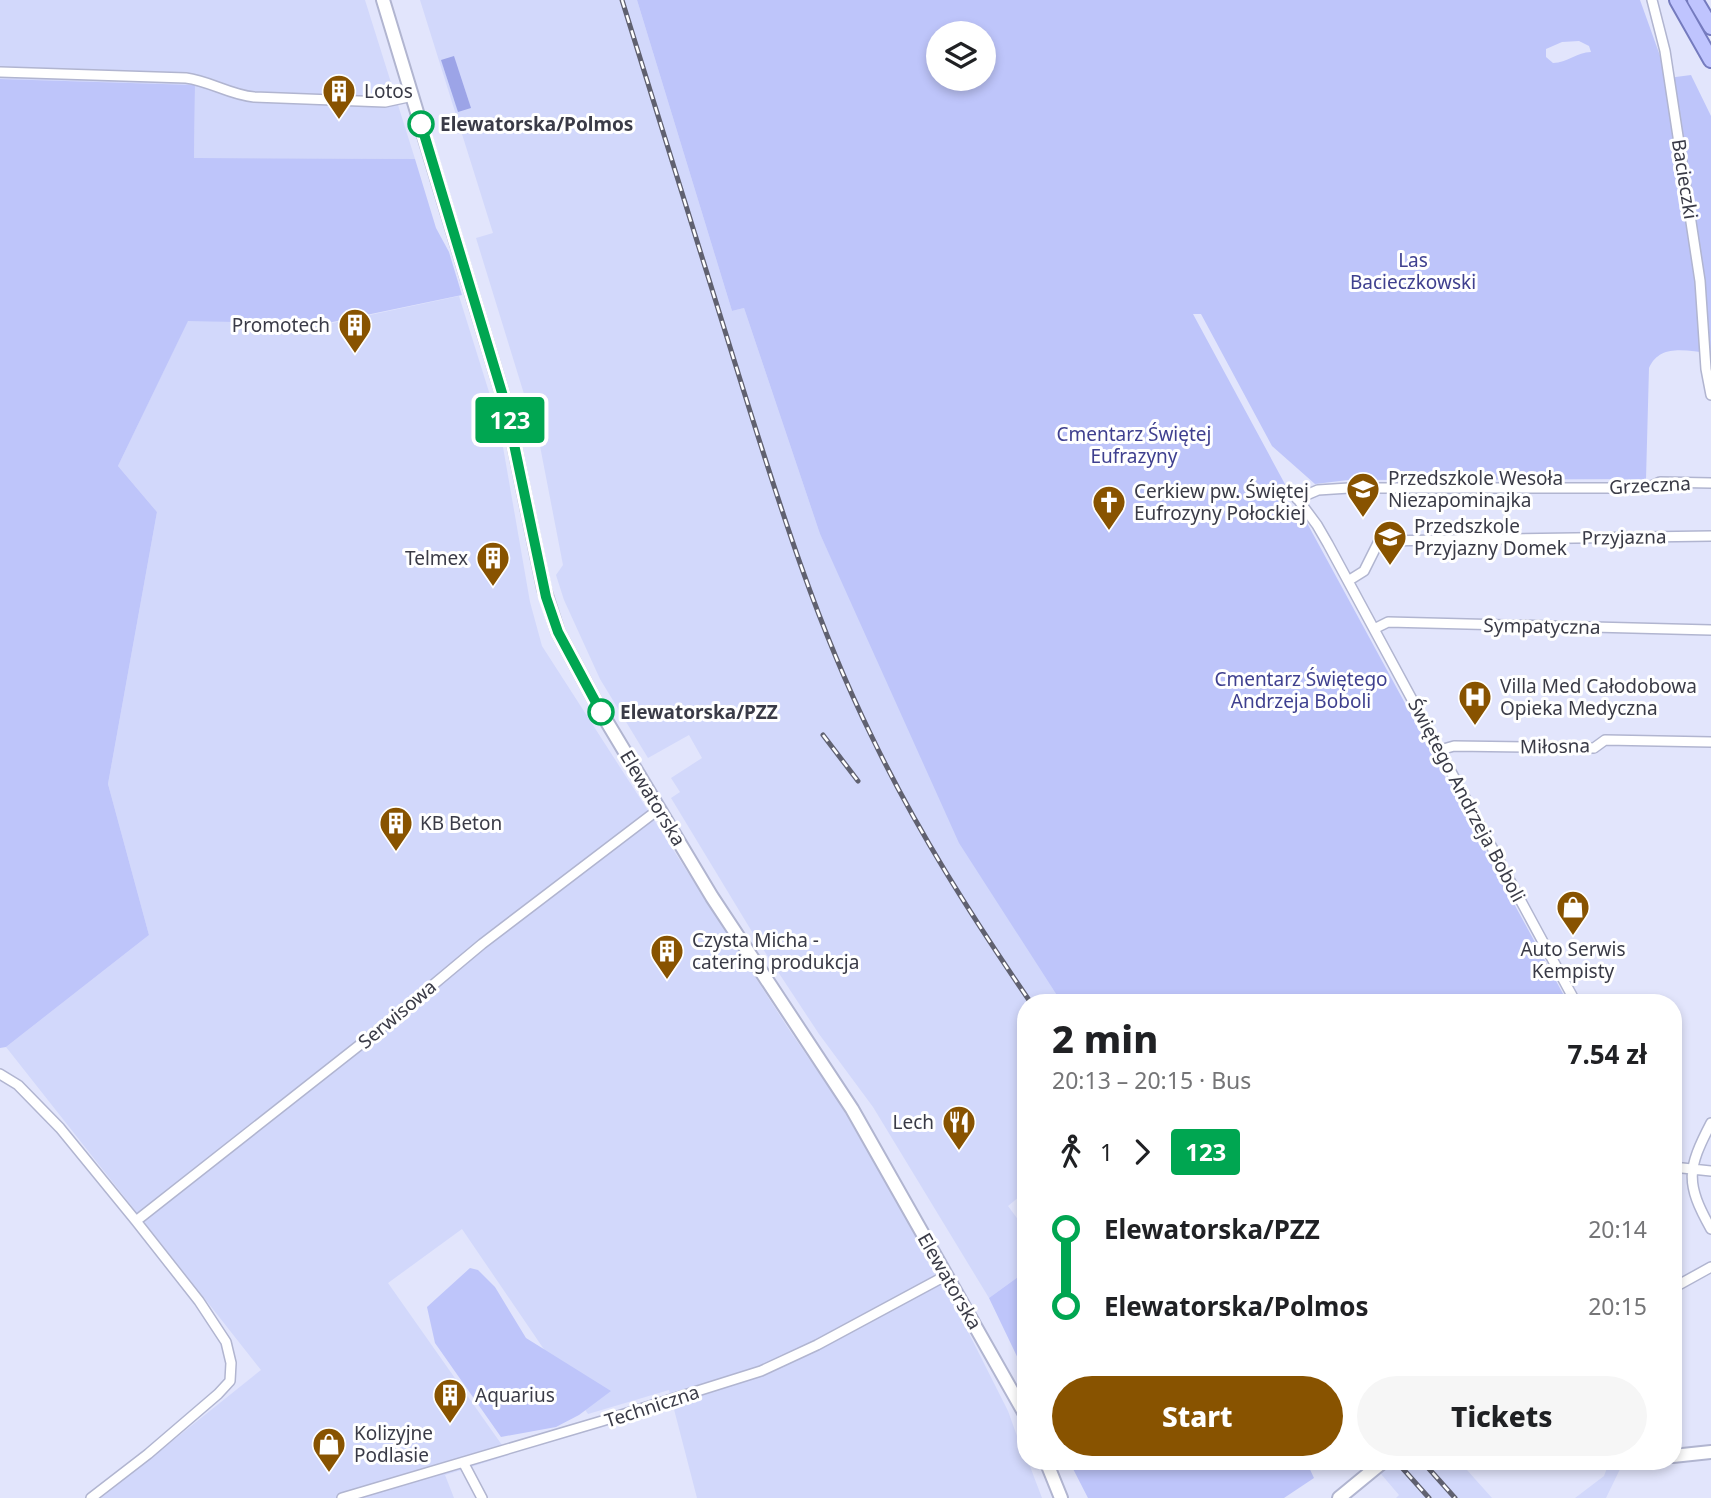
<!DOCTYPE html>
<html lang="en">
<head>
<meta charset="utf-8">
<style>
	body { margin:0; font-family:"Noto Sans",sans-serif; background:#f6f6f6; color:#202124; height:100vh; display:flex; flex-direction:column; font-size:26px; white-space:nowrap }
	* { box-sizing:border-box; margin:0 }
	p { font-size:23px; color:#757577 }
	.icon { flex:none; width:38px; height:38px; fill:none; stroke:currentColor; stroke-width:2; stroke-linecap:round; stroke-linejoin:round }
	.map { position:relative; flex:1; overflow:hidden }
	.panel { position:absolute; left:1017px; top:994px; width:665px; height:476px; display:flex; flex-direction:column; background:#fff; border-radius:28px; box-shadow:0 4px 10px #0003 }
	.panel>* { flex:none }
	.badge { padding:0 14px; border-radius:5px; font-size:24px; line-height:46px }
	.buttons { position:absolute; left:926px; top:21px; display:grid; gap:14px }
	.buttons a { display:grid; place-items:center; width:70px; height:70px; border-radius:50%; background:#fff; box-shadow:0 4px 10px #0003; font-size:35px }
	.map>.badge { position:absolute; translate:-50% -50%; box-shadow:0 0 0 4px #fff }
	.legs { display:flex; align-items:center; gap:10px; height:77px; padding:0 35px; font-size:23px }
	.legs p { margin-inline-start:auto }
	.headline { display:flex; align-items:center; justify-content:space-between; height:119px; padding:0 35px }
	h1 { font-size:38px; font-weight:800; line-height:52px }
	.cta { display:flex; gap:14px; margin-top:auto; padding:14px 35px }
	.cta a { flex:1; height:80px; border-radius:42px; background:#885300; color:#fff; font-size:28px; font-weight:800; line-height:80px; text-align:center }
	.cta a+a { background:#f6f6f6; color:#202124 }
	ul { padding:0 35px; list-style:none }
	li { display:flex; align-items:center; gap:24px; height:77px; font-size:26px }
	li i { display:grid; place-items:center; width:10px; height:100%; margin:0 9px; background:currentColor }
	li i::after { content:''; width:18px; height:18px; margin:-9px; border:5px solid; border-radius:50%; background:#fff }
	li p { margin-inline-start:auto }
	li:first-child i { background:linear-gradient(#0000 50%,currentColor 0) }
	li:last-child i { background:linear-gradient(currentColor 50%,#0000 0) }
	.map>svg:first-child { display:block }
	.built { fill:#d2d8fb }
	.green { fill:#bec5fa; fill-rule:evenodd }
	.water { fill:#9ca4e7 }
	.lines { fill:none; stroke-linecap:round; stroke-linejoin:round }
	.street-casing { stroke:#b1b5d0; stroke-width:12 }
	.secondary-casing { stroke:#b1b5d0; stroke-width:16 }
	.primary-casing { stroke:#757bbe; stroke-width:18 }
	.street { stroke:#fff; stroke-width:9 }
	.secondary { stroke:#fff; stroke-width:12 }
	.primary { stroke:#bfc4fe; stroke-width:14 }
	.rail-casing { stroke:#606170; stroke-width:5 }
	.rail { stroke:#fff; stroke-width:2.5; stroke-dasharray:8; stroke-linecap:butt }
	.line-1-casing { stroke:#fff; stroke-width:16 }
	.line-1 { stroke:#00a651; stroke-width:10 }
	.stop-1-dot { fill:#fff; stroke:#00a651; stroke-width:3.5 }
	.labels { text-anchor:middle; stroke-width:6; stroke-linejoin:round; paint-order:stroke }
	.poi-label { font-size:19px; fill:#3a3b47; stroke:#fff; text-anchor:start }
	.stop-label { font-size:19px; font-weight:bold; fill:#3a3b47; stroke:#fff; text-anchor:start }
	.street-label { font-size:19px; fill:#3a3b47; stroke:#fff }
	.park-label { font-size:19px; fill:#3f408f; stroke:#fff }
</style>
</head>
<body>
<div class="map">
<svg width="1711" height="1498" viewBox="0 0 1711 1498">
	<rect width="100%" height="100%" fill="#e2e5fc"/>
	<path class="built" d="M 0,0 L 365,0 L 415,159 L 194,158 L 195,85 L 0,79 Z
		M 420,0 L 637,0 L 732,311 L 744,308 L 820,534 L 874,650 L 1062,1003 L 1026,1003 L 1025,1192 L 1008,1206 L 1025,1229 L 1025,1272 L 989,1298 L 873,1107 L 819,1034 L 757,940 L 671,798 L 680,792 L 671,778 L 702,758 L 689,735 L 648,758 L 600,679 L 564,600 L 556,575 L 563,565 L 540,446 L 476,238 L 493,233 Z
		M 459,296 L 499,424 L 530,602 L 542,646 L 788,1028 L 838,1101 L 937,1270 L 1008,1411 L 1026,1461 L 1028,1461 L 1042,1498 L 697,1498 L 669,1390 L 588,1414 L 462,1229 L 388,1283 L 509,1455 L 445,1475 L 454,1498 L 101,1498 L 261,1370 L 6,1047 L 149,935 L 108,784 L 157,512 L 118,466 L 188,320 L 323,325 Z
		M 1363,1461 L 1459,1461 L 1492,1498 L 1396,1498 L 1399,1495 L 1381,1474 Z
		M 1609,1463 L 1621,1467 L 1606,1498 L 1575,1498 L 1604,1476 Z"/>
	<path class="green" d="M 637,0 L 1640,0 L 1668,78 L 1691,75 L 1711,116 L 1711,362 L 1709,353 C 1687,351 1660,343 1649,368 L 1646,479 L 1348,480 L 1315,484 L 1272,446 L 1201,314 L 1193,314 L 1286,486 L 1284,500 L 1294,520 L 1307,523 L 1568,1003 L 1062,1003 L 959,843 L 820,534 L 744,308 L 732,311 ZM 938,33 L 984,33 L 984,79 L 938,79 ZM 1579,41 L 1589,46 L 1591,52 C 1577,52 1567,63 1553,63 L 1546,57 L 1546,49 L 1562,42 Z
		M 0,79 L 195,85 L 194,158 L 415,159 L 436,228 L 449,252 L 462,295 L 323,324 L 188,321 L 118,466 L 157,512 L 108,784 L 149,935 L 6,1047 L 0,1048 Z
		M 470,1268 L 478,1270 L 495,1287 L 526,1338 L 611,1391 L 579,1415 L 556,1427 L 501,1437 L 435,1343 L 427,1307 Z
		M 1025,1272 L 1025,1373 L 989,1298 Z
		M 1069,1461 L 1306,1461 L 1314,1478 L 1284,1498 L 1088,1498 Z"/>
	<path class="water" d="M 454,56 L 471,108 L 458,112 L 441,60 Z"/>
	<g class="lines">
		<defs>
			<path id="street" d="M 1652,0 L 1665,51 L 1700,281 L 1706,369 L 1711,395
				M 0,72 L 186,78 C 210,81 230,95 254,97 L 385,102 L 413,96
				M 1291,490 L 1317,525 L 1328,544 L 1576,1003
				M 1297,499 L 1318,490 L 1349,488 L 1647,488 L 1660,482 L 1711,483
				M 1348,581 L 1364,571 L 1379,541 L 1711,536
				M 1374,629 L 1388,622 L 1711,630
				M 1440,750 L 1454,746 L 1594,748 L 1605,740 L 1711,742
				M 0,1074 L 18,1085 L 60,1128 L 136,1221 L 199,1301 L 226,1342 L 231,1363 L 230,1381 L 218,1394 L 148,1454 L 91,1498
				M 1711,1123 C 1687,1169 1685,1183 1711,1229
				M 1673,1167 L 1711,1171
				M 136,1221 L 385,1025 L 482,944 L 659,809
				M 1673,1288 L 1711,1267
				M 463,1462 L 482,1498
				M 342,1498 L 602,1421 L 761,1371 L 817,1345 L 947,1275"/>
			<path id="secondary" d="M 383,0 L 506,406 L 544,589 L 558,632 L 601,712 L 712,897 L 852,1109 L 1026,1416
				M 1673,1456 L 1711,1452
				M 1046,1461 L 1061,1498
				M 1339,1498 L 1384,1461"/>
			<path id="primary" d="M 1677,0 L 1711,60
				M 1695,0 L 1711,27"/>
		</defs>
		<use href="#street" class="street-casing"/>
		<use href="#secondary" class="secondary-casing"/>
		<use href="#primary" class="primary-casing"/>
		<use href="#street" class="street"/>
		<use href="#secondary" class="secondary"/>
		<use href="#primary" class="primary"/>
		<defs>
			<path id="rail" d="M 622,0 C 661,125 700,251 739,376 C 777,497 815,621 871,735 C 916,829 972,917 1031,1003
				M 823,735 L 858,781
				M 1396,1461 L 1429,1498
				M 1422,1461 L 1455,1498"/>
		</defs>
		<use href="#rail" class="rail-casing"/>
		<use href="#rail" class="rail"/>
	</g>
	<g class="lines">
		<defs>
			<path id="line-1" d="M 421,124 L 506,406 L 546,597 L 558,632 L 601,712"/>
		</defs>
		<use href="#line-1" class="line-1-casing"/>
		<use href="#line-1" class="line-1"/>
	</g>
	<defs>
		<symbol id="building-pin" viewBox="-11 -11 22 30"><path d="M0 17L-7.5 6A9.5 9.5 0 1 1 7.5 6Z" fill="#885300" stroke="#fff"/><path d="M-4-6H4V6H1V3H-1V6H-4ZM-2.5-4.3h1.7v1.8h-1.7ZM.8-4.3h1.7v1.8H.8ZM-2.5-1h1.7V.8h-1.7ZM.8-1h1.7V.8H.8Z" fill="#fff"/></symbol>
		<symbol id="school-pin" viewBox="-11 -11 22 30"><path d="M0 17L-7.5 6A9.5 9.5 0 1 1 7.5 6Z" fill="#885300" stroke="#fff"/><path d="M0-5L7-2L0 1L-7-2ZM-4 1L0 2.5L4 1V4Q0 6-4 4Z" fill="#fff"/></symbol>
		<symbol id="church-pin" viewBox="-11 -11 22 30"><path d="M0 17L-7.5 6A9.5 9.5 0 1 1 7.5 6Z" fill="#885300" stroke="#fff"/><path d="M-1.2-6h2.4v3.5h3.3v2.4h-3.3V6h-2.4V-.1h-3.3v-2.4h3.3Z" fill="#fff"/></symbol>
		<symbol id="hospital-pin" viewBox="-11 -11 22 30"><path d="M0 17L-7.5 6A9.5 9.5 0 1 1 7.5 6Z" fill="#885300" stroke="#fff"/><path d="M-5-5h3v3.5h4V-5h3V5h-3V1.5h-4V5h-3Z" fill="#fff"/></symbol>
		<symbol id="shop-pin" viewBox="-11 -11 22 30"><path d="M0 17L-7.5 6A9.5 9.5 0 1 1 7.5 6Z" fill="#885300" stroke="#fff"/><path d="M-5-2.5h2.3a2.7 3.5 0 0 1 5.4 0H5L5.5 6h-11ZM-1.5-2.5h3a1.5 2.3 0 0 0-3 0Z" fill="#fff"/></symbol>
		<symbol id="restaurant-pin" viewBox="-11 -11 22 30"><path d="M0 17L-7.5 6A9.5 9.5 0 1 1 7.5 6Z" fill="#885300" stroke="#fff"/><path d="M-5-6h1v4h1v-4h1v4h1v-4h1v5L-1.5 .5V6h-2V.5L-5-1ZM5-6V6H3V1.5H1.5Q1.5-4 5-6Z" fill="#fff"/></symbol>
	</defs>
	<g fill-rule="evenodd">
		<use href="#building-pin" x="320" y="72" width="38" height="52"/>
		<use href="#building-pin" x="336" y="306" width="38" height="52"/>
		<use href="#school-pin" x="1344" y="470" width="38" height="52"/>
		<use href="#church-pin" x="1090" y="483" width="38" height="52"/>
		<use href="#school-pin" x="1371" y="518" width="38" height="52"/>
		<use href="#building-pin" x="474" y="539" width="38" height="52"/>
		<use href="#hospital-pin" x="1456" y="678" width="38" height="52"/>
		<use href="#building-pin" x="377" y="804" width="38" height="52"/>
		<use href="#shop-pin" x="1554" y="888" width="38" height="52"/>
		<use href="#building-pin" x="648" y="932" width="38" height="52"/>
		<use href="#restaurant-pin" x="940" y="1103" width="38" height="52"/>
		<use href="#building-pin" x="431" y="1376" width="38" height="52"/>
		<use href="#shop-pin" x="310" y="1425" width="38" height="52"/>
	</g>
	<g class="stop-1-dot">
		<circle cx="421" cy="124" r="12"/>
		<circle cx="601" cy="712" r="12"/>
	</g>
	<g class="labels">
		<g class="poi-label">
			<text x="364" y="98">Lotos</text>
			<text x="330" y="332" text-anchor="end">Promotech</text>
			<text x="1388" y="485">Przedszkole Wesoła<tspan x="1388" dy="22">Niezapominajka</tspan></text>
			<text x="1134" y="498">Cerkiew pw. Świętej<tspan x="1134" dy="22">Eufrozyny Połockiej</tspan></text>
			<text x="1414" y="533">Przedszkole<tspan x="1414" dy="22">Przyjazny Domek</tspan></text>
			<text x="468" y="565" text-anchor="end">Telmex</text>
			<text x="1500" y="693">Villa Med Całodobowa<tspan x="1500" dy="22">Opieka Medyczna</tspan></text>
			<text x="420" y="830">KB Beton</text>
			<text x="692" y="947">Czysta Micha -<tspan x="692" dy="22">catering produkcja</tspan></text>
			<text x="1573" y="956" text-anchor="middle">Auto Serwis<tspan x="1573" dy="22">Kempisty</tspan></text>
			<text x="934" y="1129" text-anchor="end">Lech</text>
			<text x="475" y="1402">Aquarius</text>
			<text x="354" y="1440">Kolizyjne<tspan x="354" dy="22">Podlasie</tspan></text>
		</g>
		<g class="stop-label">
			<text x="440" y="131">Elewatorska/Polmos</text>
			<text x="620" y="719">Elewatorska/PZZ</text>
		</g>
		<g class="street-label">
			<text transform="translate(1685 179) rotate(81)" y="7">Bacieczki</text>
			<text transform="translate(1650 485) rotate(-3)" y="7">Grzeczna</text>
			<text transform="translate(1624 537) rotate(-1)" y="7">Przyjazna</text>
			<text transform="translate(1542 626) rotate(1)" y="7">Sympatyczna</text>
			<text transform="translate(1555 746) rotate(-1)" y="7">Miłosna</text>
			<text transform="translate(653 798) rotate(59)" y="7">Elewatorska</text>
			<text transform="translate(1467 800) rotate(62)" y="7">Świętego Andrzeja Boboli</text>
			<text transform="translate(397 1014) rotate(-40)" y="7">Serwisowa</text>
			<text transform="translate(950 1281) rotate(60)" y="7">Elewatorska</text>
			<text transform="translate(652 1406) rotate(-18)" y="7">Techniczna</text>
		</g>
		<g class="park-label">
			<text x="1413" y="267">Las<tspan x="1413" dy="22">Bacieczkowski</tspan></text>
			<text x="1134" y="441">Cmentarz Świętej<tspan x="1134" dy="22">Eufrazyny</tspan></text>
			<text x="1301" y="686">Cmentarz Świętego<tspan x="1301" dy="22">Andrzeja Boboli</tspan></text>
		</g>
	</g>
</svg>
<div class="buttons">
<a><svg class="icon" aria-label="layers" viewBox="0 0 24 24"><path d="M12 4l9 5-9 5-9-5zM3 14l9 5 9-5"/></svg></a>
</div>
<b class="badge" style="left:510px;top:420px;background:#00a651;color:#fff">123</b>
<section class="panel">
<div class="headline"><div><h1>2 min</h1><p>20:13 – 20:15 · Bus</p></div><b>7.54 zł</b></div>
<div class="legs"><svg class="icon" aria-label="walk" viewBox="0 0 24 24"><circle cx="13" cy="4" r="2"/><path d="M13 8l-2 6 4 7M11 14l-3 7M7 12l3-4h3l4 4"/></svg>1<svg class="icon" aria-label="forward" viewBox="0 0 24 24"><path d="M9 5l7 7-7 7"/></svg><b class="badge" style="background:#00a651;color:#fff">123</b></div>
<ul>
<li><i style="color:#00a651"></i><b>Elewatorska/PZZ</b><p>20:14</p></li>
<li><i style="color:#00a651"></i><b>Elewatorska/Polmos</b><p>20:15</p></li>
</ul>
<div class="cta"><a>Start</a><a>Tickets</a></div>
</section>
</div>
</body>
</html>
